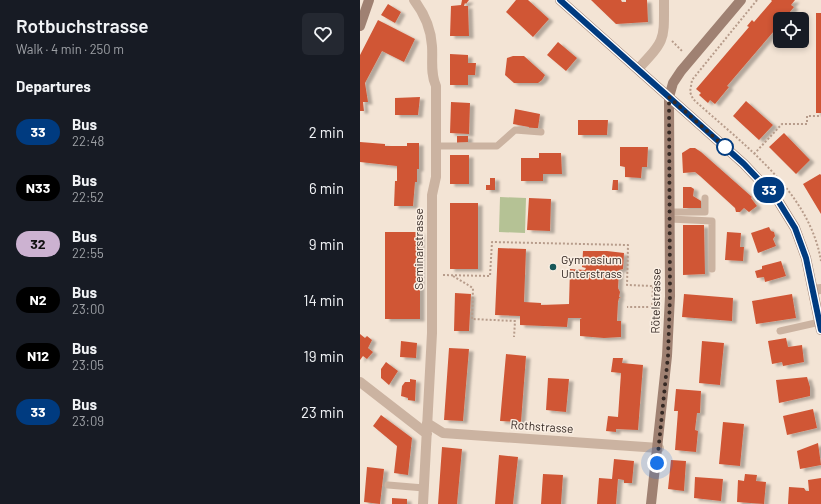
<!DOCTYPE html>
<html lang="en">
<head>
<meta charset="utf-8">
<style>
	body { margin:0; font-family:Barlow,sans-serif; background:#242831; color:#f1f3f6; height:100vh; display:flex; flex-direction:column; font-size:15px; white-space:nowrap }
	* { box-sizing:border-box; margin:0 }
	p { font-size:13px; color:#9ea1a6 }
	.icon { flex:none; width:22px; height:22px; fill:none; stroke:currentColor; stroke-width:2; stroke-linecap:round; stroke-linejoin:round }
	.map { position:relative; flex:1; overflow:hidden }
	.drawer { display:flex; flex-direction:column; background:#171b24; width:360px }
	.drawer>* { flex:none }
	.badge { padding:0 8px; border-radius:13px; font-size:14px; line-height:26px }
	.buttons { position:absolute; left:413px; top:12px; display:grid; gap:8px }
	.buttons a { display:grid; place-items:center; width:36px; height:36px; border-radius:6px; background:#171b24; box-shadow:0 2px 6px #0003; font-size:20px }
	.you { position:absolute; width:20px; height:20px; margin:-10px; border:3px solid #fff; border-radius:50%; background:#1a73e8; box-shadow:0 0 0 6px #1a73e833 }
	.map>.badge { position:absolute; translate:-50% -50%; box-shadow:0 0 0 2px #fff }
	h2 { padding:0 16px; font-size:15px; line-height:36px }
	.round { display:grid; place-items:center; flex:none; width:42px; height:42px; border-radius:6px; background:#242831 }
	.headline { display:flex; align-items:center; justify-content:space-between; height:68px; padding:0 16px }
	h1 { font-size:19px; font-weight:600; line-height:30px }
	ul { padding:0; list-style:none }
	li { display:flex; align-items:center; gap:12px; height:56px; padding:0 16px }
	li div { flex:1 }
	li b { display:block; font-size:15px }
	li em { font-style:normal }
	li .badge { min-width:44px; font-weight:700; text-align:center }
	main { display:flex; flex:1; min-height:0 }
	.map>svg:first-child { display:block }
	.green { fill:#b5c295 }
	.building { fill:#d05636; filter:url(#shadow) }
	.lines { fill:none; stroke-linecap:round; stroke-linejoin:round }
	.path { stroke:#b79c8b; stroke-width:2; stroke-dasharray:2 2; stroke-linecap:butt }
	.lane { stroke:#cbb3a1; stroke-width:7 }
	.street { stroke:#cbb3a1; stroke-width:10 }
	.secondary { stroke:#9f8172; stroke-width:10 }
	.line-casing { stroke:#fff; stroke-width:9 }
	.line { stroke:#003b80; stroke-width:6 }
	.walk { stroke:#352924; stroke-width:4; stroke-dasharray:0 7.2 }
	.stop-dot { fill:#fff; stroke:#003b80; stroke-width:2 }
	.poi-dot { fill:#175759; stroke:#faeee2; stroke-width:1.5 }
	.labels { text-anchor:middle; stroke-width:3; stroke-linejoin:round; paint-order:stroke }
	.street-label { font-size:12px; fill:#352924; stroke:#faeee2 }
	.poi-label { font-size:12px; fill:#352924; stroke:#faeee2; text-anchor:start }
</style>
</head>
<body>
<main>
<section class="drawer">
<div class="headline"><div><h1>Rotbuchstrasse</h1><p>Walk · 4 min · 250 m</p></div><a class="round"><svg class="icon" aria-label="heart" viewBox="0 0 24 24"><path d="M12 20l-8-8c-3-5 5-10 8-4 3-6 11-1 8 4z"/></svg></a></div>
<h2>Departures</h2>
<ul>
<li><span class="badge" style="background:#003b80;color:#fff">33</span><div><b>Bus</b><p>22:48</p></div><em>2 min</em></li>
<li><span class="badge" style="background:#000;color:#fff">N33</span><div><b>Bus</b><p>22:52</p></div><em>6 min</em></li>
<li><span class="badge" style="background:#ccb2d1;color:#111">32</span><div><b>Bus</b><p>22:55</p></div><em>9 min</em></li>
<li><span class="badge" style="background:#000;color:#fff">N2</span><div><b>Bus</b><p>23:00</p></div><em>14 min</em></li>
<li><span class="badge" style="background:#000;color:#fff">N12</span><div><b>Bus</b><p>23:05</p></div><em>19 min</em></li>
<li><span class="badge" style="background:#003b80;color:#fff">33</span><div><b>Bus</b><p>23:09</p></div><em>23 min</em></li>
</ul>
</section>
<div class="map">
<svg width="461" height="504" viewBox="0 0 461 504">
	<defs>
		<filter id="shadow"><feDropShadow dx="4.5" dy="2.5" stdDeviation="1" flood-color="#0004"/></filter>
	</defs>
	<rect width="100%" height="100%" fill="#f3e4d5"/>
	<path class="green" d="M 140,197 L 166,198 L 165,233 L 139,232 Z"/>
	<path class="building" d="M 102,0 L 109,0 L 106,4 L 105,3 L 104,6 L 108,6 L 109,36 L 90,36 L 91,6 L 101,5 Z
		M 156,0 L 168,0 L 189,19 L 173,37 L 146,12 Z
		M 231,0 L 261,0 L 262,2 L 266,2 L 266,0 L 287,0 L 288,22 L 256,24 Z
		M 411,0 L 435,0 L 431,5 L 434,7 L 424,19 L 420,19 L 420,24 L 367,86 L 369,87 L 355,104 L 350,100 L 348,103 L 339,95 L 341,93 L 336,89 L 389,27 L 387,26 L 392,20 L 394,22 L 412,1 Z
		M 28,4 L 41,12 L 35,23 L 21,15 Z
		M 456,13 L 461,13 L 461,113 L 456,113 Z
		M 18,20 L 55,39 L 44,62 L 22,51 L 5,83 L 8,102 L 3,102 L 4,111 L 0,111 L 0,55 Z
		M 198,42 L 217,58 L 206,71 L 187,55 Z
		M 90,54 L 108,55 L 108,63 L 116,63 L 115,75 L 108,75 L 108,85 L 90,85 Z
		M 153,56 L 164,56 L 185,75 L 182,80 L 178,83 L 154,83 L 145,75 L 147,58 Z
		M 60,97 L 58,115 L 35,115 L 35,98 Z
		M 386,101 L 413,125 L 399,140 L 373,116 Z
		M 91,102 L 110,103 L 109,134 L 90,133 Z
		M 155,109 L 180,114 L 178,128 L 176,128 L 175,130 L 169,130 L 169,127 L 153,124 Z
		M 218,120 L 248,120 L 247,135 L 218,135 Z
		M 424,133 L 450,160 L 436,174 L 409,147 Z
		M 97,136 L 108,136 L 108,142 L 97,143 Z
		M 0,142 L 25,144 L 25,146 L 47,146 L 47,143 L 59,143 L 59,169 L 57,169 L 57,182 L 55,182 L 53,206 L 34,206 L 35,181 L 37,181 L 37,166 L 0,162 Z
		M 260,147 L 288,147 L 287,167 L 282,167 L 281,178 L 265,177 L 265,167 L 260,166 Z
		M 330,148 L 335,148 L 341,152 L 392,197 L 391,198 L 397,206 L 389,212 L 384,208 L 380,212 L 376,212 L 375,208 L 340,176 L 335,172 L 323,173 L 322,153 Z
		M 179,153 L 201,153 L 202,174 L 183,174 L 183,181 L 161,181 L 161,158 L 179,158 Z
		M 90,155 L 109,155 L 109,184 L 90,184 Z
		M 460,174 L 461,175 L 461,214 L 443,184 Z
		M 130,178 L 135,178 L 135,190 L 126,190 L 126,185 L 130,185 Z
		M 253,180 L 258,180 L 258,190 L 252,190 Z
		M 323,187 L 331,187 L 334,189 L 333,196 L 341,201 L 341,208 L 323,208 Z
		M 169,198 L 191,199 L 190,231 L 167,230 Z
		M 90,203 L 118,203 L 118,269 L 90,269 Z
		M 323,225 L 344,225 L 345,274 L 323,275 Z
		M 409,227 L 411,231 L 414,232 L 415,236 L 413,239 L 416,246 L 398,253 L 391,233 Z
		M 25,232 L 60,232 L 60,319 L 25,319 Z
		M 367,232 L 381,233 L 380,247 L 384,247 L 383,261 L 365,260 Z
		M 138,248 L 166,249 L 164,302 L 181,303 L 181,305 L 209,304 L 210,269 L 225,270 L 226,268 L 222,267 L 223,251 L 247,251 L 264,253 L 263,269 L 259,270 L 258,288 L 260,292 L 259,297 L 261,298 L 259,298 L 258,302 L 257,321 L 261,321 L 261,337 L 244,338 L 220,336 L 220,319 L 222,318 L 208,318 L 207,327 L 160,325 L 160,316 L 135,315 Z
		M 421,261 L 426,276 L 405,282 L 404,277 L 397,278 L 395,271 L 402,269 L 402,266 Z
		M 95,293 L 111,294 L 109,331 L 94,331 Z
		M 324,294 L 373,298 L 372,321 L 322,317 Z
		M 432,294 L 436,318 L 396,324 L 392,301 Z
		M 0,334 L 5,338 L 7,336 L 12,340 L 8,348 L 13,352 L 7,359 L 3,356 L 0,360 Z
		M 426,338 L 428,347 L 442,345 L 444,362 L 423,366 L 422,362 L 412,364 L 408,341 Z
		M 41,341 L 57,343 L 56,358 L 40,357 Z
		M 342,341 L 364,343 L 360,385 L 339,383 Z
		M 89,348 L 109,349 L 103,421 L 84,420 Z
		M 146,354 L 166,356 L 161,422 L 140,421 Z
		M 253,358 L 263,358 L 262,363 L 283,365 L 278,430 L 256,429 L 256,432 L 246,431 L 248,416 L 258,417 L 261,373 L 251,372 Z
		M 26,362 L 38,371 L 29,385 L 21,378 L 21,369 Z
		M 447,377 L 450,387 L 450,396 L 419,403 L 416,380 Z
		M 188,378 L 209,379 L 206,412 L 186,410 Z
		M 50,379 L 56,380 L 55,401 L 48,400 L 48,398 L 41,396 L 42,386 L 45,382 L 50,382 Z
		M 316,389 L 341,391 L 340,413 L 337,413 L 335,430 L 338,431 L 336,452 L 315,450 L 318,411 L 314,411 Z
		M 453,409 L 457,428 L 427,435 L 423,416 Z
		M 21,415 L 52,438 L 48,475 L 34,473 L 37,446 L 13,426 Z
		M 363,422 L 384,424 L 380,466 L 359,464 Z
		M 458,443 L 461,465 L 440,469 L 437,451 Z
		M 82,447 L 102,449 L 97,504 L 78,504 Z
		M 139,455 L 158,457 L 153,504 L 135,504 Z
		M 254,459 L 274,461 L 272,483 L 264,483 L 264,480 L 258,479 L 256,504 L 237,504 L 239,478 L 252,479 Z
		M 311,460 L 326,461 L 324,491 L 308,489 Z
		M 7,467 L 24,469 L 20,504 L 4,502 Z
		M 183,474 L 203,475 L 201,504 L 181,504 Z
		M 385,474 L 397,475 L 396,481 L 406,482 L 404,504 L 377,502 L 378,480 L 384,481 Z
		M 335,477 L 363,479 L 361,501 L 334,498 Z
		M 461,478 L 461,504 L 428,504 L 429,487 L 444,488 L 446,491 L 449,491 L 448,480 Z
		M 32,498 L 47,499 L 47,504 L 32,504 Z"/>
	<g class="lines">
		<path class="path" d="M 397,0 L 332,80 L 330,92 L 333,99 C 382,144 449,190 461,261
			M 312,41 L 323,52
			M 394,154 L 422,124 L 447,124 L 447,116 L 461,116
			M 83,275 L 130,276 L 132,242 L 268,245 L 267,285 L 293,286 L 292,307 L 267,307
			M 93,276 L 113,288 L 112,319 L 155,321 L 154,337"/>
		<path class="lane" d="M 75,146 L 137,146 L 155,130 L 181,132
			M 310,212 L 345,212 L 345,198
			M 310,219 L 352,221 L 352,269
			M 420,331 L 460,322
			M 28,485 L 64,488"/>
		<path class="street" d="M 54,0 C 64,13 71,29 72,46 C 73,60 70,73 76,86 L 76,177 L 72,195 L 72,333 L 63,504
			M 278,69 C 306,39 304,41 304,0
			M 453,290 L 461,289
			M 0,382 L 67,434
			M 67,423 L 83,433 L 299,448"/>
		<path class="secondary" d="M 200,0 L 384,164 L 417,199 L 435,228 L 446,258 L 461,330
			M 0,26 L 9,0
			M 291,504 L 307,356 L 310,296 L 309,97 L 313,83 L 321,71 L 381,0"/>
	</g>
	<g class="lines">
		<defs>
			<path id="line" d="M 200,0 L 384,164 L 417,199 L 435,228 L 446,258 L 461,330"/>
		</defs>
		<use href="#line" class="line-casing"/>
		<use href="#line" class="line"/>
		<path class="walk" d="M 297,463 L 308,356 L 310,296 L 309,97 L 366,148 L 365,147"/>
	</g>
	<circle class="stop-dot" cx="365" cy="147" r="8"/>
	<circle class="poi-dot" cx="193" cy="267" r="4"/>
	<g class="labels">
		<g class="street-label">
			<text transform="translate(59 249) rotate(-90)" y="4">Seminarstrasse</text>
			<text transform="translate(296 301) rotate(-89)" y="4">Rötelstrasse</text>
			<text transform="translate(182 427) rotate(4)" y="4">Rothstrasse</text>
		</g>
		<g class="poi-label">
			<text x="201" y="264">Gymnasium<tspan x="201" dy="14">Unterstrass</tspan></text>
		</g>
	</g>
</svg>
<div class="buttons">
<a><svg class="icon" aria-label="locate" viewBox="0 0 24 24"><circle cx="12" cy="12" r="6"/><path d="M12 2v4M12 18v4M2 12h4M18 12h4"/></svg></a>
</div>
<div class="you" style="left:297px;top:463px"></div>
<b class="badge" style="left:409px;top:190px;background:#003b80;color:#fff">33</b>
</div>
</main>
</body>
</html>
